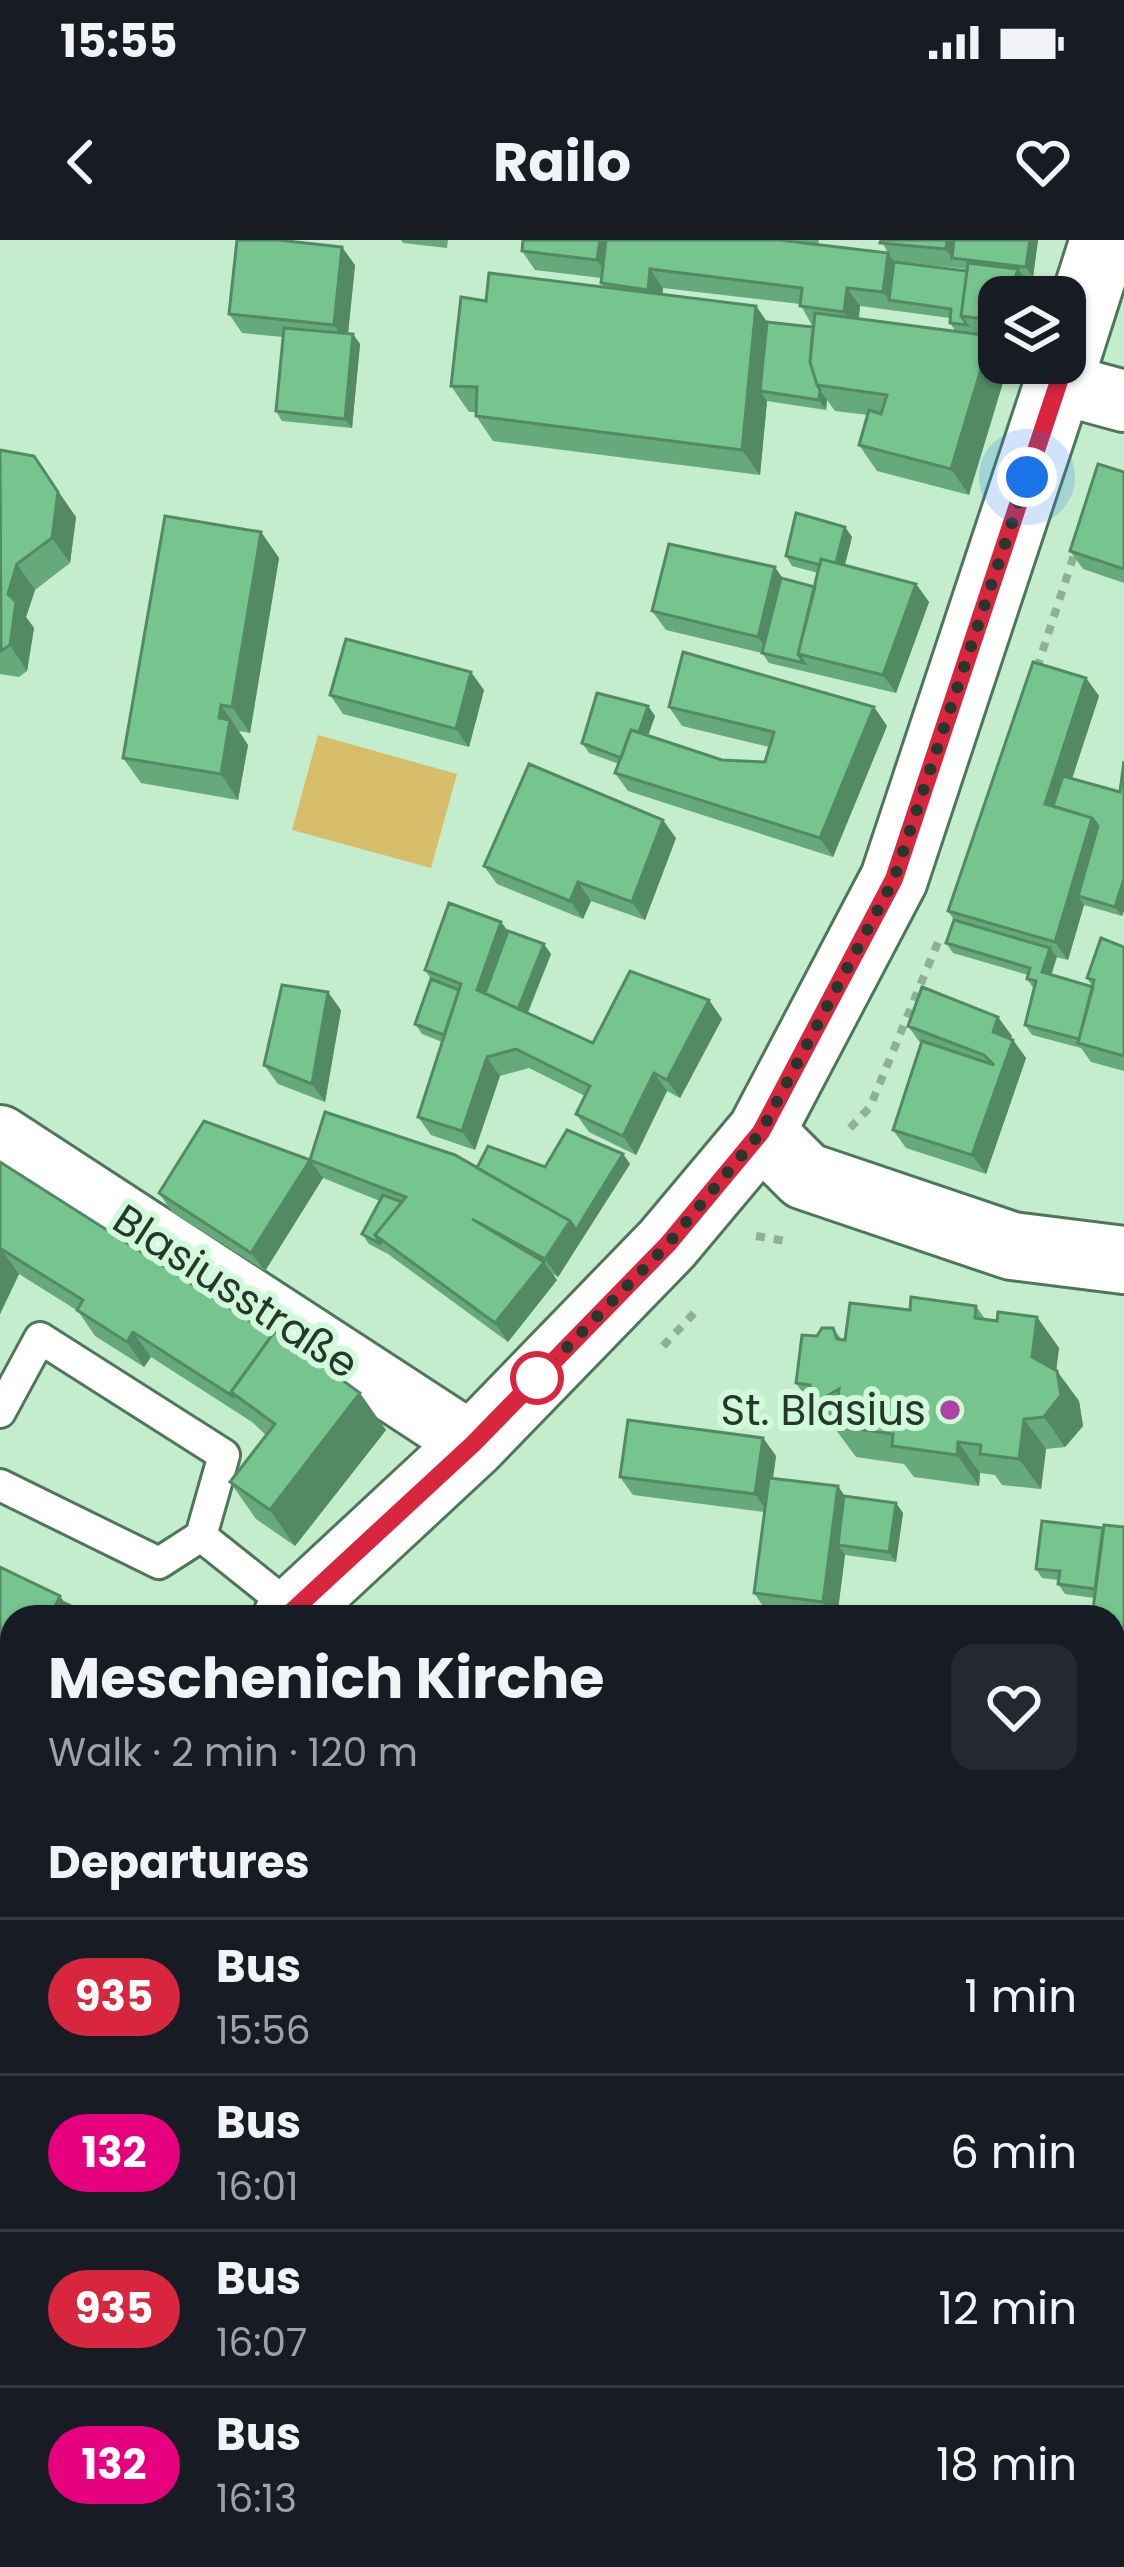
<!DOCTYPE html>
<html lang="en">
<head>
<meta charset="utf-8">
<style>
	body { margin:0; font-family:Poppins,sans-serif; background:#242831; color:#f1f3f6; height:100vh; display:flex; flex-direction:column; font-size:45px; white-space:nowrap }
	* { box-sizing:border-box; margin:0 }
	p { font-size:39px; color:#9ea1a6 }
	.icon { flex:none; width:66px; height:66px; fill:none; stroke:currentColor; stroke-width:2; stroke-linecap:round; stroke-linejoin:round }
	.map { position:relative; flex:1; overflow:hidden }
	.side { position:absolute; left:0px; top:1365px; width:1125px; height:963px; display:flex; flex-direction:column; background:#171b24; border-radius:36px 36px 0 0; box-shadow:0 3px 9px #0004 }
	.side>* { flex:none }
	.badge { padding:0 24px; border-radius:39px; font-size:42px; line-height:78px }
	.tools { position:absolute; left:978px; top:36px; display:grid; gap:24px }
	.tools a { display:grid; place-items:center; width:108px; height:108px; border-radius:24px; background:#171b24; box-shadow:0 3px 9px #0004; font-size:60px }
	.you { position:absolute; width:60px; height:60px; margin:-30px; border:9px solid #fff; border-radius:50%; background:#1a73e8; box-shadow:0 0 0 18px #1a73e833 }
	.map>.badge { position:absolute; translate:-50% -50%; box-shadow:0 0 0 6px #fff }
	h2 { padding:0 48px; font-size:45px; line-height:108px }
	.round { display:grid; place-items:center; flex:none; width:126px; height:126px; border-radius:24px; background:#242831 }
	.head { display:flex; align-items:center; justify-content:space-between; height:204px; padding:0 48px }
	h1 { font-size:57px; font-weight:700; line-height:90px }
	ul { padding:0; list-style:none }
	li { display:flex; align-items:center; gap:36px; height:156px; padding:0 48px; border-top:3px solid #363941 }
	li div { flex:1 }
	li b { display:block; font-size:45px }
	li em { font-style:normal }
	li .badge { min-width:132px; font-weight:700; text-align:center }
	.status { display:flex; justify-content:space-between; align-items:center; height:84px; padding:0 60px; background:#171b24; direction:ltr }
	.status svg { height:33px; fill:currentColor }
	header { display:flex; justify-content:space-between; align-items:center; height:156px; padding:0 48px; background:#171b24; font-size:54px; font-weight:700 }
	.map>svg:first-child { display:block }
	.green { fill:#d7bd6a }
	.lines { fill:none; stroke-linecap:round; stroke-linejoin:round }
	.service-casing { stroke:#4f7659; stroke-width:36 }
	.minor-casing { stroke:#4f7659; stroke-width:66 }
	.tertiary-casing { stroke:#4f7659; stroke-width:72 }
	.path { stroke:#8eb096; stroke-width:8; stroke-dasharray:9 9; stroke-linecap:butt }
	.service { stroke:#fff; stroke-width:30 }
	.minor { stroke:#fff; stroke-width:60 }
	.tertiary { stroke:#fff; stroke-width:66 }
	.wall { fill:#66a97a; fill-rule:evenodd }
	.shaded-wall { fill:#538a63 }
	.building { fill:#77c58e; stroke:#538a63; stroke-width:3 }
	.line-casing { stroke:#fff; stroke-width:27 }
	.line { stroke:#d7263d; stroke-width:18 }
	.walk { stroke:#27372b; stroke-width:12; stroke-dasharray:0 21.6 }
	.stop-dot { fill:#fff; stroke:#d7263d; stroke-width:6 }
	.poi-dot { fill:#af43a3; stroke:#d0fada; stroke-width:4.5 }
	.labels { text-anchor:middle; stroke-width:12; stroke-linejoin:round; paint-order:stroke }
	.street-label { font-size:42px; fill:#27372b; stroke:#d0fada }
	.poi-label { font-size:42px; fill:#27372b; stroke:#d0fada; text-anchor:end }
</style>
</head>
<body>
<div class="status"><b>15:55</b><svg viewBox="0 0 49 12"><path d="M0 12V9h3v3zM5 12V6h3v6zM10 12V3h3v9zM15 12V0h3v12zM26 1h20v11H26zM47 4h2v5h-2z"/></svg></div>
<header><svg class="icon" aria-label="back" viewBox="0 0 24 24"><path d="M15 5l-7 7 7 7"/></svg>Railo<svg class="icon" aria-label="heart" viewBox="0 0 24 24"><path d="M12 20l-8-8c-3-5 5-10 8-4 3-6 11-1 8 4z"/></svg></header>
<div class="map">
<svg width="1124" height="2327" viewBox="0 0 1124 2327">
	<rect width="100%" height="100%" fill="#c3edcd"/>
	<path class="green" d="M 318,495 L 457,534 L 431,628 L 292,590 Z"/>
	<g class="lines">
		<defs>
			<path id="service" d="M 0,1172 L 40,1098 L 224,1215 L 201,1296 L 159,1323 L 0,1245
				M 201,1296 L 300,1375"/>
			<path id="minor" d="M 1058,143 L 1124,161
				M 0,896 L 473,1204
				M 0,1793 L 12,1796
				M 1113,2121 L 1124,2123"/>
			<path id="tertiary" d="M 1065,122 L 1104,0
				M 761,892 L 805,936 L 1012,1006 L 1124,1020
				M 287,1377 L 473,1204 L 667,1004 L 761,892 L 894,639 L 1065,123
				M 0,1700 L 12,1682"/>
		</defs>
		<use href="#service" class="service-casing"/>
		<use href="#minor" class="minor-casing"/>
		<use href="#tertiary" class="tertiary-casing"/>
		<path class="path" d="M 1037,428 L 1075,312
			M 850,888 L 870,867 L 938,702
			M 756,996 L 791,1002
			M 663,1106 L 698,1069"/>
		<use href="#service" class="service"/>
		<use href="#minor" class="minor"/>
		<use href="#tertiary" class="tertiary"/>
	</g>
	<path class="wall" d="M 401,0 L 448,0 L 447,8 L 403,3 Z
		M 523,0 L 819,0 L 818,5 L 888,13 L 881,0 L 1038,0 L 1033,37 L 1022,36 L 1031,48 L 999,57 L 999,98 L 992,97 L 999,108 L 999,123 L 969,255 L 877,231 L 859,205 L 868,175 L 835,171 L 827,160 L 826,170 L 767,161 L 760,235 L 493,201 L 476,176 L 476,172 L 469,172 L 451,146 L 486,61 L 604,47 L 601,43 L 601,38 L 535,30 L 522,11 ZM 894,21 L 967,29 L 967,31 ZM 663,48 L 800,64 L 813,87 L 767,82 L 756,66 L 662,54 ZM 860,66 L 950,78 L 950,83 L 956,92 L 859,79 Z
		M 355,25 L 348,94 L 360,104 L 352,188 L 282,181 L 276,171 L 283,97 L 242,93 L 229,74 Z
		M 0,210 L 76,277 L 70,323 L 35,350 L 26,377 L 34,388 L 27,431 L 19,437 L 0,434 Z
		M 1124,232 L 1124,343 L 1083,329 L 1070,311 Z
		M 845,287 L 852,297 L 845,325 L 916,344 L 929,362 L 896,453 L 769,423 L 762,413 L 666,390 L 652,371 L 783,339 L 815,347 L 818,333 L 792,326 L 786,316 Z
		M 261,292 L 279,318 L 250,493 L 239,491 L 248,505 L 238,560 L 141,543 L 123,518 Z
		M 1086,438 L 1099,456 L 1072,539 L 1120,552 L 1124,521 L 1124,671 L 1122,676 L 1084,665 L 1068,720 L 1056,717 L 1051,735 L 1093,747 L 1087,738 L 1124,707 L 1124,831 L 1091,822 L 1081,808 L 1032,795 L 1025,785 L 1034,749 L 1027,739 L 1028,735 L 953,713 L 946,703 L 954,680 L 948,671 Z
		M 484,450 L 469,507 L 343,474 L 330,455 Z
		M 648,466 L 655,476 L 648,495 L 722,520 L 765,522 L 769,507 L 682,486 L 669,467 L 874,467 L 887,486 L 833,617 L 628,551 L 615,533 L 619,524 L 589,513 L 582,503 Z
		M 676,598 L 645,680 L 591,661 L 583,679 L 497,644 L 484,626 Z
		M 501,682 L 508,691 L 551,714 L 528,773 L 593,803 L 709,760 L 722,779 L 680,858 L 667,851 L 636,915 L 589,892 L 576,874 L 585,856 L 529,828 L 500,836 L 475,910 L 431,895 L 418,877 L 442,802 L 422,794 L 415,784 L 431,739 L 425,730 Z
		M 341,770 L 325,862 L 278,844 L 264,825 Z
		M 908,786 L 1012,796 L 1010,798 L 1013,800 L 1026,818 L 986,934 L 906,908 L 893,890 L 921,804 Z
		M 623,914 L 630,924 L 558,1037 L 553,1034 L 557,1040 L 508,1102 L 388,1014 L 369,1004 L 362,994 L 380,961 L 323,938 L 265,1031 L 172,972 L 159,953 L 310,920 L 477,928 L 545,927 Z
		M 0,922 L 386,1190 L 295,1306 L 256,1279 L 230,1242 L 266,1195 L 252,1182 L 151,1117 L 144,1127 L 95,1096 L 78,1071 L 19,1034 L 0,1074 Z
		M 976,1066 L 985,1079 L 997,1081 L 1037,1077 L 1059,1108 L 1056,1130 L 1079,1161 L 1083,1186 L 1065,1207 L 1046,1209 L 1041,1249 L 1002,1245 L 995,1235 L 980,1233 L 979,1246 L 914,1237 L 904,1224 L 856,1217 L 825,1175 L 817,1174 L 796,1143 L 833,1088 L 842,1100 L 845,1100 L 910,1070 Z
		M 763,1198 L 776,1216 L 773,1238 L 845,1256 L 896,1263 L 903,1273 L 896,1322 L 845,1315 L 837,1377 L 809,1377 L 767,1372 L 754,1353 L 764,1272 L 633,1255 L 620,1237 Z
		M 1124,1287 L 1124,1437 L 1113,1436 L 1113,1377 L 1094,1358 L 1065,1354 L 1058,1344 L 1059,1340 L 1042,1338 L 1036,1329 L 1103,1288 Z
		M 0,1327 L 12,1377 L 12,1481 L 0,1475 Z
		M 0,1821 L 12,1825 L 12,1963 L 0,1958 Z
		M 0,2143 L 12,2150 L 12,2188 L 0,2185 Z
		M 1113,2236 L 1124,2236 L 1124,2316 L 1117,2316 L 1117,2327 L 1090,2327 L 1113,2316 Z"/>
	<path class="shaded-wall" d="M 600,0 L 615,0 L 610,39 L 597,20 Z
		M 947,0 L 963,0 L 952,18 L 946,9 Z
		M 1030,0 L 1038,0 L 1033,37 L 1026,27 Z
		M 342,7 L 355,25 L 347,103 L 334,85 Z
		M 888,13 L 901,32 L 889,60 L 883,52 Z
		M 650,29 L 663,48 L 661,68 L 648,50 Z
		M 1018,29 L 1031,48 L 1028,57 L 1009,57 Z
		M 847,48 L 860,66 L 857,91 L 844,72 Z
		M 756,66 L 774,92 L 760,151 L 767,161 L 760,235 L 742,210 Z
		M 353,94 L 360,104 L 352,188 L 345,179 Z
		M 991,96 L 999,108 L 999,123 L 1009,123 L 969,255 L 951,229 Z
		M 820,150 L 827,160 L 826,170 L 819,160 Z
		M 34,216 L 76,277 L 70,323 L 52,298 Z
		M 845,287 L 852,297 L 841,339 L 834,329 Z
		M 261,292 L 279,318 L 250,493 L 232,467 Z
		M 17,324 L 35,350 L 26,377 L 34,388 L 27,431 L 10,405 L 8,354 Z
		M 775,327 L 788,346 L 771,415 L 758,397 Z
		M 916,344 L 929,362 L 896,453 L 883,435 Z
		M 471,432 L 484,450 L 469,507 L 456,489 Z
		M 1086,438 L 1099,456 L 1060,575 L 1045,564 Z
		M 221,465 L 248,505 L 238,560 L 221,534 L 219,478 Z
		M 648,466 L 655,476 L 636,531 L 630,521 Z
		M 874,467 L 887,486 L 833,617 L 820,598 Z
		M 1092,578 L 1105,596 L 1078,656 L 1084,665 L 1068,720 L 1055,702 Z
		M 663,580 L 676,598 L 645,680 L 632,662 Z
		M 1124,639 L 1124,671 L 1122,676 L 1115,667 Z
		M 578,642 L 591,661 L 583,679 L 570,661 Z
		M 501,682 L 515,701 L 493,762 L 477,750 Z
		M 544,704 L 551,714 L 524,781 L 518,771 Z
		M 1050,708 L 1057,717 L 1049,742 L 1042,732 Z
		M 328,752 L 341,770 L 325,862 L 312,844 Z
		M 709,760 L 722,779 L 680,858 L 667,840 Z
		M 998,777 L 1012,796 L 1006,810 L 993,792 Z
		M 1013,800 L 1026,818 L 986,934 L 972,915 Z
		M 487,817 L 500,836 L 475,910 L 462,891 Z
		M 654,833 L 667,851 L 636,915 L 623,896 Z
		M 623,914 L 630,924 L 558,1037 L 545,1019 L 570,981 Z
		M 310,920 L 323,938 L 265,1031 L 251,1013 Z
		M 1,1009 L 19,1034 L 0,1074 L 0,1011 Z
		M 544,1022 L 557,1040 L 508,1102 L 495,1083 Z
		M 1037,1077 L 1059,1108 L 1054,1148 L 1032,1117 Z
		M 133,1092 L 151,1117 L 144,1127 L 127,1102 Z
		M 1057,1131 L 1079,1161 L 1083,1186 L 1065,1207 L 1044,1177 Z
		M 360,1153 L 386,1190 L 295,1306 L 270,1270 Z
		M 1024,1179 L 1046,1209 L 1041,1249 L 1019,1219 Z
		M 763,1198 L 776,1216 L 768,1273 L 755,1254 Z
		M 958,1202 L 980,1233 L 979,1246 L 957,1215 Z
		M 838,1246 L 851,1265 L 838,1305 L 845,1315 L 837,1377 L 834,1377 L 823,1362 Z
		M 896,1263 L 903,1273 L 896,1322 L 889,1312 Z
		M 60,1356 L 75,1377 L 50,1377 Z
		M 1113,1653 L 1124,1669 L 1113,1709 Z
		M 9,2145 L 12,2150 L 12,2169 L 5,2159 Z
		M 1113,2310 L 1117,2316 L 1117,2327 L 1111,2327 L 1111,2316 L 1113,2316 Z
		M 857,2316 L 864,2324 L 864,2327 L 855,2327 Z
		M 972,2316 L 980,2316 L 979,2327 L 971,2327 Z
		M 1071,2316 L 1078,2316 L 1078,2327 L 1071,2327 Z"/>
	<path class="building" d="M 237,0 L 278,0 L 342,7 L 334,85 L 229,74 Z
		M 523,0 L 600,0 L 597,20 L 522,11 Z
		M 606,0 L 779,0 L 888,13 L 883,52 L 847,48 L 844,72 L 800,66 L 802,48 L 650,29 L 648,50 L 601,43 Z
		M 881,0 L 947,0 L 946,9 L 880,3 Z
		M 954,0 L 1030,0 L 1026,27 L 952,18 Z
		M 894,22 L 967,31 L 961,76 L 967,85 L 950,83 L 951,69 L 889,60 Z
		M 968,23 L 1018,29 L 1009,57 L 999,57 L 999,81 L 961,76 Z
		M 489,33 L 756,66 L 742,210 L 476,176 L 477,147 L 451,146 L 461,57 L 486,61 Z
		M 815,73 L 991,96 L 951,229 L 859,205 L 869,170 L 881,174 L 887,155 L 817,145 L 810,122 Z
		M 767,82 L 813,87 L 810,122 L 817,145 L 820,150 L 819,160 L 760,151 Z
		M 284,88 L 353,94 L 345,179 L 276,171 Z
		M 0,210 L 34,216 L 58,252 L 52,298 L 17,324 L 8,354 L 16,362 L 10,405 L 1,411 Z
		M 1098,224 L 1124,232 L 1124,329 L 1070,311 Z
		M 796,273 L 845,287 L 836,323 L 821,319 L 820,325 L 786,316 Z
		M 165,276 L 261,292 L 232,467 L 221,465 L 219,478 L 230,480 L 221,534 L 123,518 Z
		M 669,304 L 775,327 L 758,397 L 652,371 Z
		M 821,319 L 916,344 L 883,435 L 798,414 Z
		M 781,338 L 815,347 L 798,414 L 804,423 L 762,413 Z
		M 346,399 L 471,432 L 456,489 L 330,455 Z
		M 683,412 L 874,467 L 820,598 L 615,533 L 631,490 L 722,520 L 765,522 L 774,492 L 669,467 Z
		M 1033,422 L 1086,438 L 1045,564 L 1092,578 L 1055,702 L 948,671 Z
		M 597,453 L 648,466 L 639,492 L 631,490 L 621,518 L 582,503 Z
		M 1124,521 L 1124,639 L 1115,667 L 1078,656 L 1098,586 L 1092,578 L 1053,566 L 1063,536 L 1120,552 Z
		M 529,524 L 663,580 L 632,662 L 578,642 L 570,661 L 484,626 Z
		M 449,663 L 501,682 L 477,750 L 593,803 L 630,731 L 709,760 L 667,840 L 654,833 L 623,896 L 576,874 L 590,846 L 516,809 L 487,817 L 462,891 L 418,877 L 461,744 L 425,730 Z
		M 954,680 L 1050,708 L 1042,732 L 1093,747 L 1079,799 L 1025,785 L 1036,741 L 1027,739 L 1030,728 L 946,703 Z
		M 508,691 L 544,704 L 518,769 L 485,753 Z
		M 1101,698 L 1124,707 L 1124,816 L 1078,803 L 1094,740 L 1087,738 Z
		M 431,739 L 459,750 L 444,795 L 415,784 Z
		M 282,745 L 328,752 L 312,844 L 264,825 Z
		M 922,747 L 998,777 L 993,792 L 1013,800 L 972,915 L 893,890 L 922,801 L 994,825 L 984,815 L 908,786 Z
		M 325,872 L 455,915 L 570,981 L 545,1019 L 472,979 L 544,1022 L 495,1083 L 375,995 L 406,957 L 310,920 L 251,1013 L 159,953 L 204,881 L 310,920 Z
		M 567,890 L 623,914 L 576,990 L 570,981 L 477,928 L 488,906 L 545,927 Z
		M 0,922 L 272,1095 L 231,1152 L 234,1157 L 133,1092 L 127,1102 L 77,1070 L 83,1060 L 1,1009 L 0,1011 Z
		M 383,955 L 402,962 L 375,995 L 381,1004 L 362,994 Z
		M 911,1057 L 976,1066 L 975,1078 L 997,1081 L 998,1072 L 1037,1077 L 1032,1117 L 1057,1131 L 1061,1155 L 1044,1177 L 1024,1179 L 1019,1219 L 980,1214 L 981,1205 L 958,1202 L 957,1215 L 892,1206 L 893,1194 L 835,1186 L 839,1149 L 820,1160 L 811,1155 L 810,1145 L 796,1143 L 802,1095 L 817,1096 L 822,1088 L 833,1088 L 837,1099 L 845,1100 L 850,1063 L 910,1070 Z
		M 275,1091 L 360,1153 L 270,1270 L 230,1242 L 275,1184 L 231,1152 Z
		M 628,1180 L 763,1198 L 755,1254 L 620,1237 Z
		M 769,1238 L 838,1246 L 823,1362 L 754,1353 Z
		M 844,1256 L 896,1263 L 889,1312 L 838,1305 Z
		M 1042,1281 L 1103,1288 L 1095,1349 L 1058,1344 L 1060,1331 L 1036,1329 Z
		M 1104,1285 L 1124,1287 L 1124,1420 L 1113,1419 L 1113,1377 L 1092,1377 Z
		M 0,1327 L 60,1356 L 50,1377 L 12,1377 L 12,1456 L 9,1462 L 0,1458 Z
		M 65,1363 L 94,1377 L 58,1377 Z
		M 0,1821 L 12,1825 L 12,1950 L 0,1945 Z
		M 0,2143 L 9,2145 L 5,2159 L 12,2161 L 11,2179 L 0,2176 Z
		M 1113,2236 L 1124,2236 L 1124,2306 L 1113,2306 Z
		M 773,2316 L 857,2316 L 855,2327 L 772,2327 Z
		M 936,2316 L 972,2316 L 971,2327 L 936,2327 Z
		M 1024,2316 L 1071,2316 L 1071,2327 L 1025,2327 Z
		M 1090,2316 L 1111,2316 L 1111,2327 L 1090,2327 Z"/>
	<g class="lines">
		<defs>
			<path id="line" d="M 286,1377 L 473,1204 L 668,1004 L 761,892 L 894,639 L 1065,123"/>
		</defs>
		<use href="#line" class="line-casing"/>
		<use href="#line" class="line"/>
		<path class="walk" d="M 537,1138 L 668,1004 L 761,892 L 894,639 L 1027,237"/>
	</g>
	<circle class="stop-dot" cx="537" cy="1138" r="24"/>
	<circle class="poi-dot" cx="950" cy="1170" r="12"/>
	<g class="labels">
		<g class="street-label">
			<text transform="translate(236 1051) rotate(33)" y="15">Blasiusstraße</text>
		</g>
		<g class="poi-label">
			<text x="926" y="1185">St. Blasius</text>
		</g>
	</g>
</svg>
<div class="tools">
<a><svg class="icon" aria-label="layers" viewBox="0 0 24 24"><path d="M12 4l9 5-9 5-9-5zM3 14l9 5 9-5"/></svg></a>
</div>
<div class="you" style="left:1027px;top:237px"></div>
<section class="side">
<div class="head"><div><h1>Meschenich Kirche</h1><p>Walk · 2 min · 120 m</p></div><a class="round"><svg class="icon" aria-label="heart" viewBox="0 0 24 24"><path d="M12 20l-8-8c-3-5 5-10 8-4 3-6 11-1 8 4z"/></svg></a></div>
<h2>Departures</h2>
<ul>
<li><span class="badge" style="background:#d7263d;color:#fff">935</span><div><b>Bus</b><p>15:56</p></div><em>1 min</em></li>
<li><span class="badge" style="background:#e6007e;color:#fff">132</span><div><b>Bus</b><p>16:01</p></div><em>6 min</em></li>
<li><span class="badge" style="background:#d7263d;color:#fff">935</span><div><b>Bus</b><p>16:07</p></div><em>12 min</em></li>
<li><span class="badge" style="background:#e6007e;color:#fff">132</span><div><b>Bus</b><p>16:13</p></div><em>18 min</em></li>
</ul>
</section>
</div>
</body>
</html>
